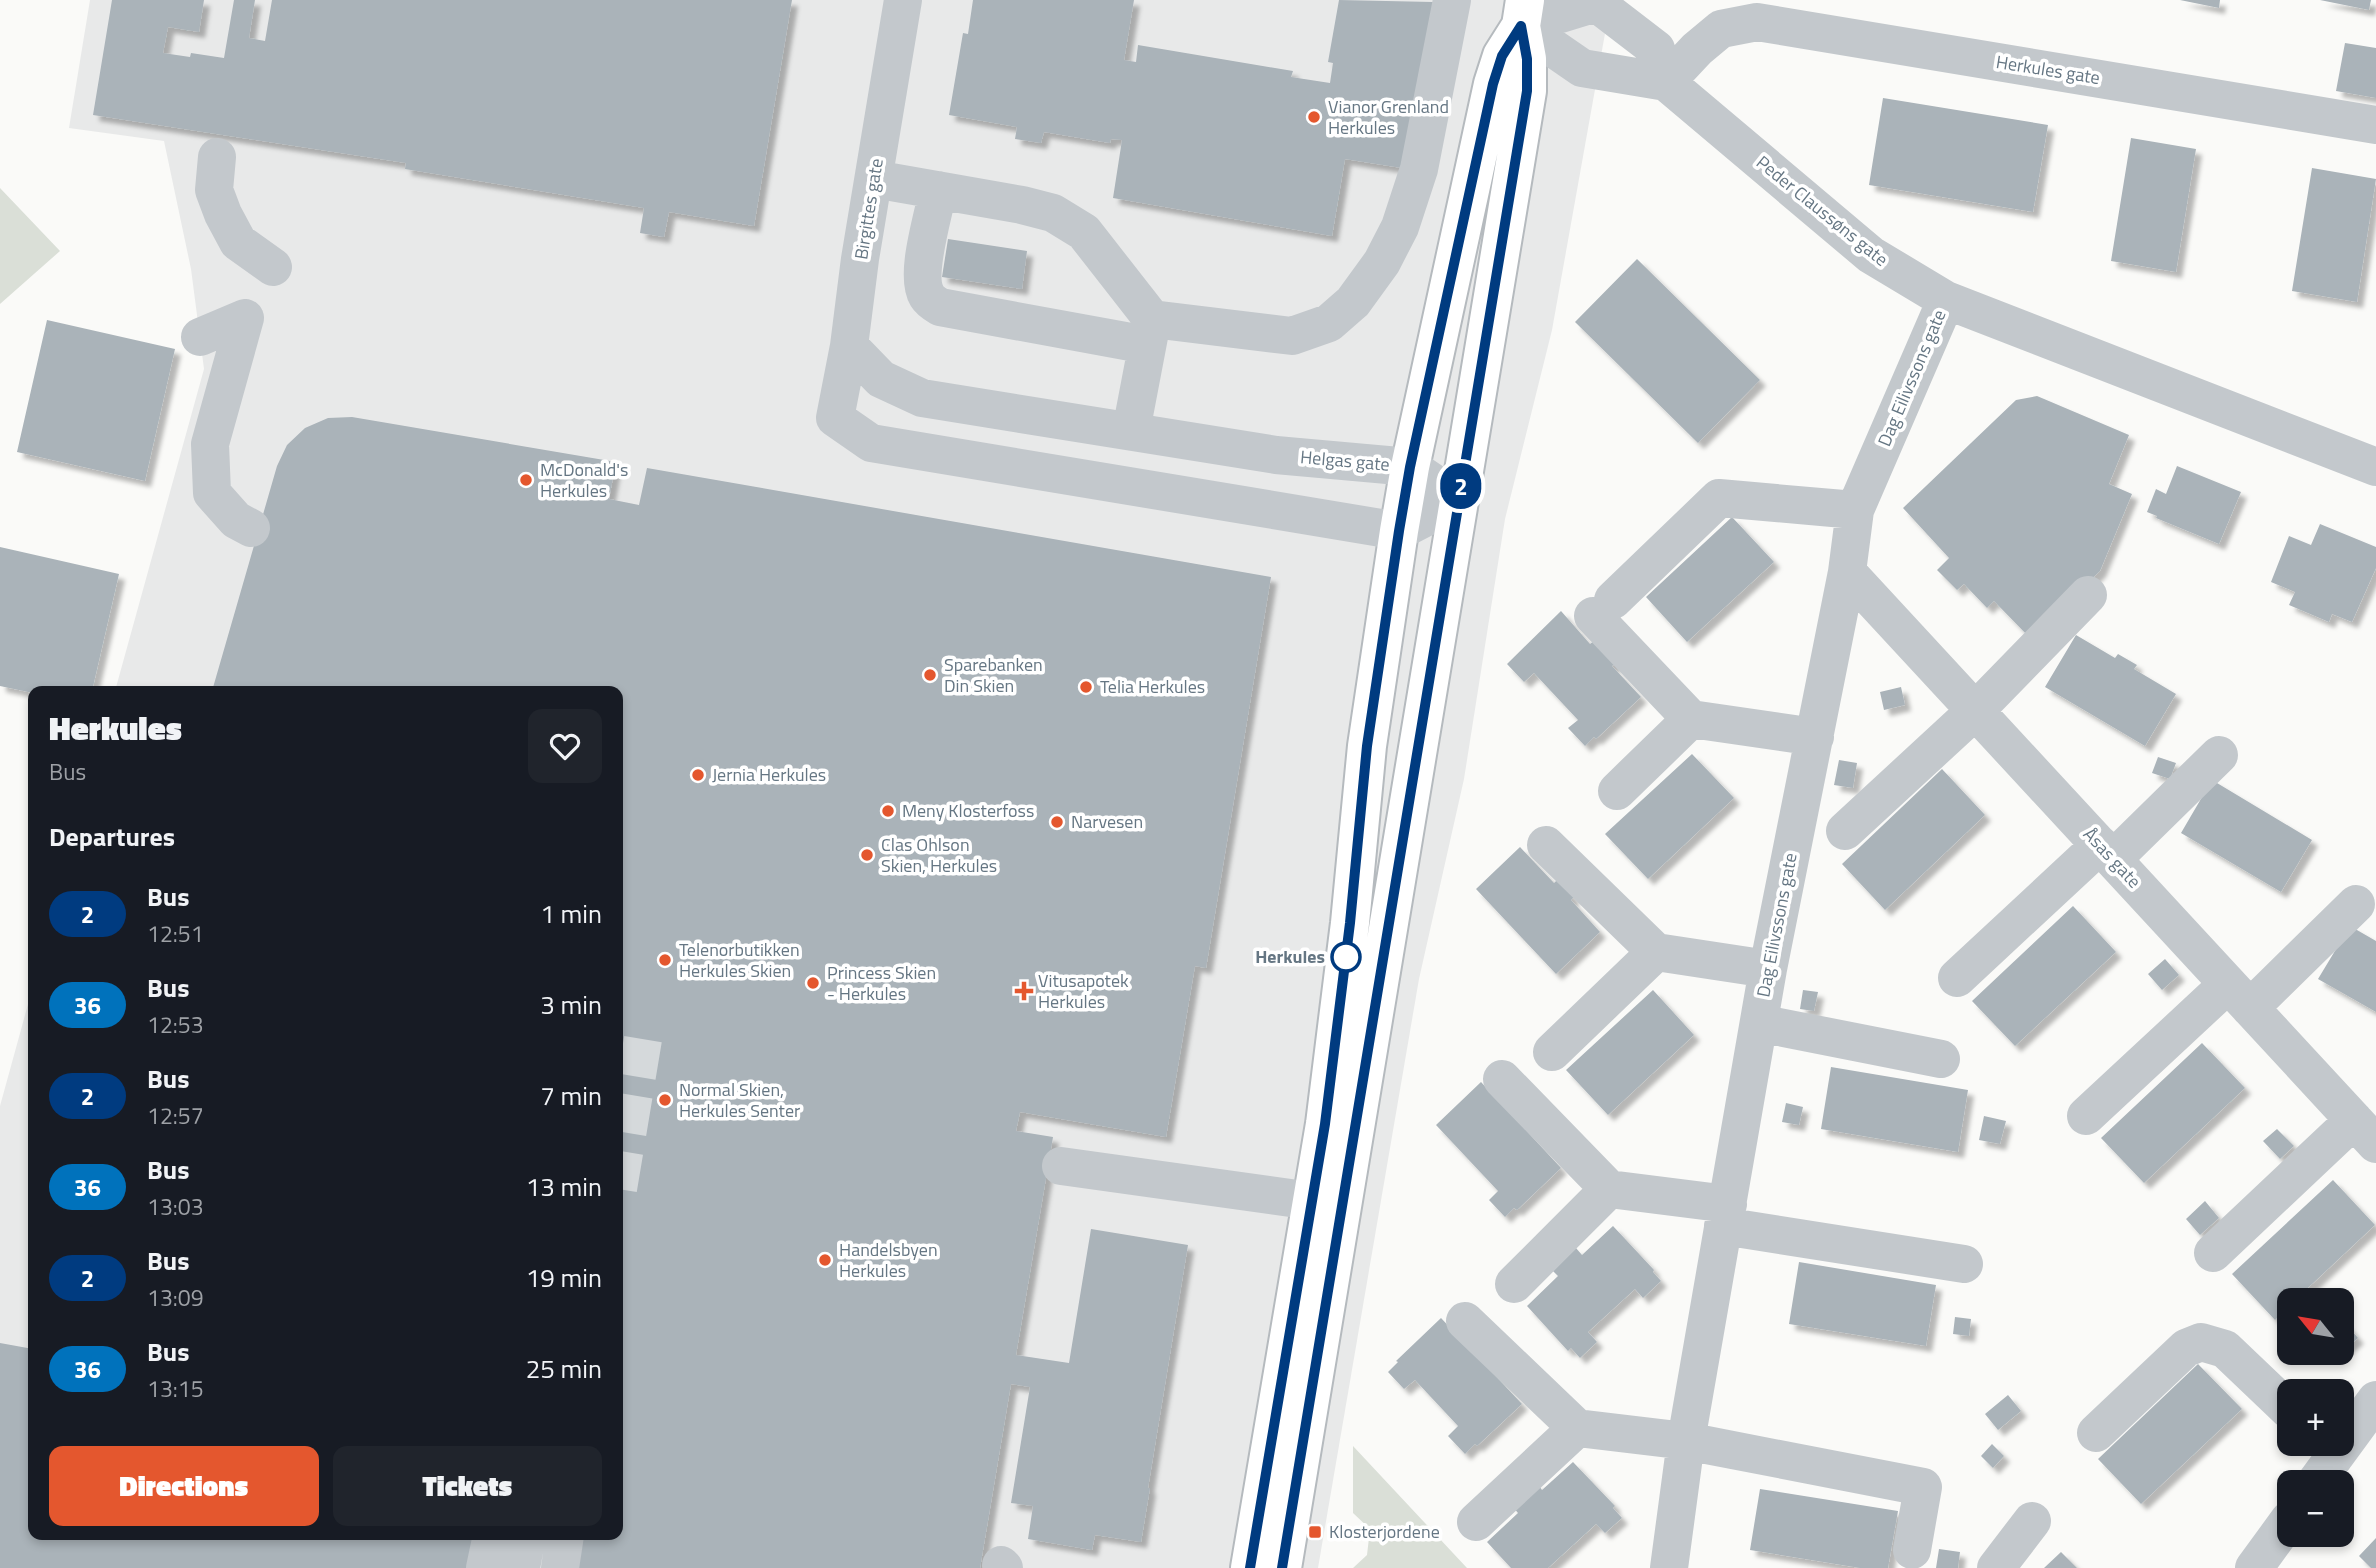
<!DOCTYPE html>
<html lang="en">
<head>
<meta charset="utf-8">
<style>
	body { margin:0; font-family:"Titillium Web",sans-serif; background:#20242c; color:#f1f3f6; height:100vh; display:flex; flex-direction:column; font-size:26px; white-space:nowrap }
	* { box-sizing:border-box; margin:0 }
	p { font-size:23px; color:#9ea1a6 }
	.icon { flex:none; width:38px; height:38px; fill:none; stroke:currentColor; stroke-width:2; stroke-linecap:round; stroke-linejoin:round }
	.map { position:relative; flex:1; overflow:hidden }
	.details { position:absolute; left:28px; top:686px; width:595px; height:854px; display:flex; flex-direction:column; background:#171b24; border-radius:14px; box-shadow:0 4px 10px #0003 }
	.details>* { flex:none }
	.badge { padding:0 14px; border-radius:23px; font-size:24px; line-height:46px }
	.needle { width:46px; rotate:300deg }
	.controls { position:absolute; left:2277px; top:1288px; display:grid; gap:14px }
	.controls a { display:grid; place-items:center; width:77px; height:77px; border-radius:14px; background:#171b24; box-shadow:0 4px 10px #0003; font-size:35px }
	.map>.badge { position:absolute; translate:-50% -50%; box-shadow:0 0 0 4px #fff }
	h2 { padding:0 21px; font-size:26px; line-height:63px }
	.round { display:grid; place-items:center; flex:none; width:74px; height:74px; border-radius:14px; background:#20242c }
	.summary { display:flex; align-items:center; justify-content:space-between; height:119px; padding:0 21px }
	h1 { font-size:33px; font-weight:800; line-height:52px }
	.cta { display:flex; gap:14px; margin-top:auto; padding:14px 21px }
	.cta a { flex:1; height:80px; border-radius:14px; background:#e4572e; color:#fff; font-size:28px; font-weight:800; line-height:80px; text-align:center }
	.cta a+a { background:#20242c; color:#f1f3f6 }
	ul { padding:0; list-style:none }
	li { display:flex; align-items:center; gap:21px; height:91px; padding:0 21px }
	li div { flex:1 }
	li b { display:block; font-size:26px }
	li em { font-style:normal }
	li .badge { min-width:77px; font-weight:700; text-align:center }
	.map>svg:first-child { display:block }
	.built { fill:#e8e9e9 }
	.green { fill:#dadfd7 }
	.building { fill:#aab3b9; filter:url(#shadow) }
	.lines { fill:none; stroke-linecap:round; stroke-linejoin:round }
	.minor-tunnel { stroke:#d5d9db; stroke-width:38; stroke-dasharray:38 19; stroke-linecap:butt }
	.major-casing { stroke:#b5babe; stroke-width:42 }
	.minor { stroke:#c3c8cc; stroke-width:38 }
	.major { stroke:#fff; stroke-width:38 }
	.line-casing { stroke:#fff; stroke-width:16 }
	.line { stroke:#003b80; stroke-width:10 }
	.poi-dot { fill:#e4572e; stroke:#fff; stroke-width:2.5 }
	.stop-dot { fill:#fff; stroke:#003b80; stroke-width:3.5 }
	.labels { text-anchor:middle; stroke-width:7; stroke-linejoin:round; paint-order:stroke }
	.street-label { font-size:18px; fill:#657683; stroke:#fff }
	.poi-label { font-size:18px; fill:#657683; stroke:#fff; text-anchor:start }
	.stop-label { font-size:18px; font-weight:bold; fill:#657683; stroke:#fff; text-anchor:end }
</style>
</head>
<body>
<div class="map">
<svg width="2376" height="1568" viewBox="0 0 2376 1568">
	<defs>
		<filter id="shadow"><feDropShadow dx="6" dy="6" stdDeviation="2" flood-color="#0004"/></filter>
	</defs>
	<rect width="100%" height="100%" fill="#fafaf8"/>
	<path class="built" d="M 90,0 L 1611,0 L 1552,330 L 1505,519 L 1464,779 L 1419,979 L 1318,1568 L 0,1568 L 0,1106 L 33,986 L 33,1535 L 618,1535 L 618,691 L 115,691 L 204,369 L 191,269 L 164,141 L 69,128 Z"/>
	<path class="green" d="M 0,188 L 60,251 L 0,304 Z
		M 1353,1446 L 1467,1568 L 1353,1568 L 1367,1555 L 1370,1529 L 1353,1513 Z"/>
	<path class="building" d="M 112,0 L 204,0 L 199,32 L 168,27 L 163,53 L 190,57 L 191,53 L 224,58 L 234,0 L 255,0 L 249,38 L 265,41 L 272,0 L 792,0 L 754,226 L 669,212 L 664,237 L 640,233 L 644,208 L 405,169 L 406,163 L 93,115 Z
		M 973,0 L 1134,0 L 1124,60 L 1136,62 L 1138,45 L 1293,71 L 1291,77 L 1330,83 L 1333,63 L 1328,62 L 1339,0 L 1433,2 L 1402,168 L 1345,159 L 1332,236 L 1113,198 L 1122,140 L 1111,139 L 1110,143 L 1044,132 L 1041,143 L 1015,139 L 1017,127 L 949,115 L 963,33 L 968,34 Z
		M 2180,0 L 2220,0 L 2219,8 Z
		M 2320,0 L 2371,0 L 2369,10 Z
		M 2345,43 L 2376,48 L 2376,98 L 2336,91 Z
		M 1883,98 L 2048,125 L 2033,212 L 1869,185 Z
		M 2131,138 L 2196,149 L 2176,272 L 2111,261 Z
		M 2312,168 L 2376,179 L 2357,302 L 2292,291 Z
		M 948,239 L 1027,251 L 1022,289 L 942,277 Z
		M 1637,259 L 1760,380 L 1698,443 L 1575,322 Z
		M 47,320 L 175,349 L 145,481 L 17,452 Z
		M 2037,396 L 2129,435 L 2109,484 L 2132,494 L 2100,571 L 2030,638 L 1994,601 L 1987,608 L 1964,584 L 1957,590 L 1937,570 L 1949,558 L 1903,508 L 2016,400 Z
		M 352,417 L 616,462 L 609,499 L 639,505 L 647,468 L 1271,577 L 1206,968 L 1195,966 L 1166,1137 L 1020,1112 L 1016,1131 L 1053,1137 L 1016,1355 L 1069,1363 L 1091,1229 L 1188,1245 L 1148,1488 L 1150,1488 L 1141,1542 L 1095,1535 L 1092,1550 L 1028,1539 L 1033,1506 L 1011,1503 L 1030,1387 L 1011,1384 L 980,1568 L 576,1568 L 577,1535 L 618,1535 L 618,691 L 212,691 L 277,466 L 287,445 L 305,428 L 328,418 Z
		M 2177,466 L 2241,492 L 2219,544 L 2156,518 L 2157,516 L 2147,512 L 2156,489 L 2166,494 Z
		M 1732,517 L 1774,562 L 1687,642 L 1646,597 Z
		M 2320,524 L 2376,547 L 2376,568 L 2352,622 L 2332,614 L 2329,622 L 2289,605 L 2295,592 L 2271,582 L 2289,536 L 2311,545 Z
		M 0,547 L 119,574 L 92,691 L 33,691 L 33,693 L 0,686 Z
		M 1561,611 L 1590,644 L 1596,639 L 1617,662 L 1612,666 L 1641,697 L 1596,739 L 1594,737 L 1585,746 L 1568,728 L 1578,720 L 1534,673 L 1524,682 L 1507,664 Z
		M 2076,635 L 2115,658 L 2118,654 L 2137,665 L 2134,669 L 2176,694 L 2145,746 L 2045,687 Z
		M 1901,687 L 1905,705 L 1884,710 L 1880,692 Z
		M 1692,754 L 1734,798 L 1648,879 L 1605,834 Z
		M 2158,757 L 2176,763 L 2170,779 L 2152,773 Z
		M 1839,760 L 1857,763 L 1853,788 L 1834,785 Z
		M 1942,769 L 1985,815 L 1885,910 L 1842,864 Z
		M 2212,780 L 2312,840 L 2281,892 L 2181,833 Z
		M 1520,847 L 1554,883 L 1557,880 L 1574,897 L 1571,900 L 1600,932 L 1556,974 L 1476,889 Z
		M 2073,906 L 2116,952 L 2015,1046 L 1972,1001 Z
		M 2350,926 L 2376,941 L 2376,1012 L 2318,979 Z
		M 2165,959 L 2179,975 L 2162,990 L 2148,974 Z
		M 1653,990 L 1694,1035 L 1608,1115 L 1566,1070 Z
		M 1803,990 L 1818,992 L 1814,1011 L 1800,1009 Z
		M 2202,1043 L 2245,1088 L 2144,1183 L 2101,1138 Z
		M 1831,1067 L 1968,1090 L 1958,1152 L 1821,1129 Z
		M 1481,1082 L 1561,1168 L 1517,1210 L 1514,1208 L 1505,1217 L 1489,1200 L 1498,1191 L 1436,1125 Z
		M 1786,1103 L 1803,1107 L 1799,1125 L 1782,1122 Z
		M 1984,1116 L 2006,1121 L 2000,1144 L 1979,1140 Z
		M 2277,1129 L 2294,1146 L 2280,1159 L 2263,1141 Z
		M 2333,1180 L 2375,1225 L 2295,1300 L 2289,1300 L 2289,1306 L 2275,1320 L 2232,1274 Z
		M 2205,1201 L 2219,1218 L 2200,1235 L 2186,1219 Z
		M 1613,1226 L 1654,1270 L 1653,1272 L 1661,1281 L 1643,1298 L 1635,1289 L 1588,1332 L 1597,1342 L 1580,1358 L 1571,1348 L 1568,1351 L 1527,1306 L 1558,1276 L 1552,1270 L 1576,1248 L 1582,1255 Z
		M 1799,1262 L 1936,1285 L 1926,1346 L 1789,1324 Z
		M 1955,1317 L 1971,1319 L 1969,1336 L 1953,1334 Z
		M 1441,1318 L 1522,1404 L 1477,1446 L 1475,1444 L 1465,1454 L 1448,1436 L 1458,1426 L 1415,1380 L 1404,1389 L 1388,1372 L 1398,1362 L 1396,1361 Z
		M 2345,1323 L 2358,1338 L 2346,1348 L 2342,1342 L 2342,1325 Z
		M 0,1343 L 33,1349 L 33,1535 L 483,1535 L 473,1568 L 0,1568 Z
		M 2198,1364 L 2242,1409 L 2141,1504 L 2098,1459 Z
		M 2008,1395 L 2021,1411 L 1998,1430 L 1985,1414 Z
		M 1992,1444 L 2004,1456 L 1993,1468 L 1981,1456 Z
		M 1573,1462 L 1615,1506 L 1613,1508 L 1622,1518 L 1605,1533 L 1596,1524 L 1548,1568 L 1511,1568 L 1487,1542 L 1518,1513 L 1512,1506 L 1537,1483 L 1542,1490 Z
		M 1760,1489 L 1898,1511 L 1888,1568 L 1860,1568 L 1750,1550 Z
		M 2376,1538 L 2376,1568 L 2371,1568 L 2359,1556 Z
		M 1939,1549 L 1960,1552 L 1958,1568 L 1936,1568 Z
		M 2061,1552 L 2077,1568 L 2044,1568 Z"/>
	<g class="lines">
		<path class="minor-tunnel" d="M 618,1189 L 644,1033"/>
		<defs>
			<path id="major" d="M 1250,1568 L 1325,1124 L 1350,923 L 1367,746 L 1399,531 L 1410,467 L 1493,84 L 1502,56 L 1521,26
				M 1282,1568 L 1527,91 L 1527,59 L 1521,26 L 1525,0"/>
		</defs>
		<use href="#major" class="major-casing"/>
		<path class="minor" d="M 1521,26 L 1582,68 L 1666,82 L 1871,255 L 1946,300 L 2376,467
			M 1521,26 L 1596,3 L 1656,49 L 1666,82
			M 1666,82 L 1697,49 L 1721,29 L 1757,22 L 2376,125
			M 217,157 L 214,190 L 223,214 L 238,242 L 273,267
			M 874,179 L 1022,205 L 1053,213 L 1084,232 L 1152,319 L 1292,336 L 1329,323 L 1353,302 L 1382,262 L 1400,227 L 1419,169 L 1452,0
			M 938,190 C 934,214 914,275 927,296 C 930,301 935,304 940,307 L 1147,345
			M 245,318 L 210,444 L 212,493 L 236,520 L 251,528
			M 200,337 L 245,318
			M 849,346 L 881,379 L 922,398 L 1276,455 L 1410,467 L 1459,500 L 1399,531 L 871,443 L 835,418 L 849,346 L 860,259 L 903,0
			M 1131,431 L 1152,321
			M 1847,572 L 2376,1144
			M 1613,600 L 1719,498 L 1855,510
			M 1593,616 L 1691,719 L 1815,737
			M 1617,791 L 1691,719
			M 1845,831 L 1975,711 L 2088,595
			M 1546,845 L 1656,952 L 1768,969
			M 2113,859 L 2219,755
			M 1957,978 L 2100,845
			M 2250,1008 L 2356,904
			M 1759,1023 L 1941,1059
			M 1552,1052 L 1656,952
			M 1502,1079 L 1609,1189 L 1728,1204
			M 2086,1116 L 2228,984
			M 1061,1166 L 1312,1201
			M 1723,1226 L 1964,1264
			M 2213,1253 L 2354,1120
			M 1514,1284 L 1609,1189
			M 1465,1321 L 1577,1428 L 1686,1441 L 1923,1487 L 1912,1550
			M 2096,1433 L 2186,1348 L 2201,1342 L 2225,1349 L 2289,1410
			M 2316,1482 L 2376,1400
			M 1476,1522 L 1577,1428
			M 1001,1565 L 1004,1568
			M 485,1568 L 492,1535
			M 521,1568 L 527,1535
			M 560,1568 L 565,1535
			M 1669,1568 L 1686,1441 L 1768,969 L 1847,572 L 1855,510 L 1946,300
			M 1996,1568 L 2032,1521
			M 2254,1568 L 2289,1520"/>
		<use href="#major" class="major"/>
	</g>
	<g class="lines">
		<defs>
			<path id="line" d="M 1250,1568 L 1325,1124 L 1350,923 L 1367,746 L 1399,531 L 1410,467 L 1493,84 L 1502,56 L 1521,26 L 1527,59 L 1527,91 L 1282,1568"/>
		</defs>
		<use href="#line" class="line-casing"/>
		<use href="#line" class="line"/>
	</g>
	<g class="poi-dot">
		<circle cx="1314" cy="117" r="7"/>
		<circle cx="526" cy="480" r="7"/>
		<circle cx="930" cy="675" r="7"/>
		<circle cx="1086" cy="687" r="7"/>
		<circle cx="698" cy="775" r="7"/>
		<circle cx="888" cy="811" r="7"/>
		<circle cx="1057" cy="822" r="7"/>
		<circle cx="867" cy="855" r="7"/>
		<circle cx="665" cy="960" r="7"/>
		<circle cx="813" cy="983" r="7"/>
		<path d="M1020.5 980.5h7v7h7v7h-7v7h-7v-7h-7v-7h7z"/>
		<circle cx="665" cy="1100" r="7"/>
		<circle cx="825" cy="1260" r="7"/>
		<rect x="1308" y="1525" width="14" height="14" rx="3.5"/>
	</g>
	<circle class="stop-dot" cx="1346" cy="957" r="14"/>
	<g class="labels">
		<g class="street-label">
			<text transform="translate(2048 70) rotate(9)" y="6">Herkules gate</text>
			<text transform="translate(869 209) rotate(-81)" y="6">Birgittes gate</text>
			<text transform="translate(1822 211) rotate(39)" y="6">Peder Claussøns gate</text>
			<text transform="translate(1912 378) rotate(-67)" y="6">Dag Eilivssons gate</text>
			<text transform="translate(1345 461) rotate(5)" y="6">Helgas gate</text>
			<text transform="translate(2112 858) rotate(47)" y="6">Åsas gate</text>
			<text transform="translate(1777 925) rotate(-79)" y="6">Dag Eilivssons gate</text>
		</g>
		<g class="poi-label">
			<text x="1328" y="113">Vianor Grenland<tspan x="1328" dy="21">Herkules</tspan></text>
			<text x="540" y="476">McDonald's<tspan x="540" dy="21">Herkules</tspan></text>
			<text x="944" y="671">Sparebanken<tspan x="944" dy="21">Din Skien</tspan></text>
			<text x="1100" y="693">Telia Herkules</text>
			<text x="712" y="781">Jernia Herkules</text>
			<text x="902" y="817">Meny Klosterfoss</text>
			<text x="1071" y="828">Narvesen</text>
			<text x="881" y="851">Clas Ohlson<tspan x="881" dy="21">Skien, Herkules</tspan></text>
			<text x="679" y="956">Telenorbutikken<tspan x="679" dy="21">Herkules Skien</tspan></text>
			<text x="827" y="979">Princess Skien<tspan x="827" dy="21">- Herkules</tspan></text>
			<text x="1038" y="987">Vitusapotek<tspan x="1038" dy="21">Herkules</tspan></text>
			<text x="679" y="1096">Normal Skien,<tspan x="679" dy="21">Herkules Senter</tspan></text>
			<text x="839" y="1256">Handelsbyen<tspan x="839" dy="21">Herkules</tspan></text>
			<text x="1329" y="1538">Klosterjordene</text>
		</g>
		<g class="stop-label">
			<text x="1325" y="963">Herkules</text>
		</g>
	</g>
</svg>
<div class="controls">
<a><svg class="needle" viewBox="-14 -14 28 28"><path d="M0-13l5 13h-10z" fill="#e53935"/><path d="M0 13l5-13h-10z" fill="#9ea1a6"/></svg></a>
<a>+</a>
<a>−</a>
</div>
<b class="badge" style="left:1461px;top:486px;background:#003b80;color:#fff">2</b>
<section class="details">
<div class="summary"><div><h1>Herkules</h1><p>Bus</p></div><a class="round"><svg class="icon" aria-label="heart" viewBox="0 0 24 24"><path d="M12 20l-8-8c-3-5 5-10 8-4 3-6 11-1 8 4z"/></svg></a></div>
<h2>Departures</h2>
<ul>
<li><span class="badge" style="background:#003b80;color:#fff">2</span><div><b>Bus</b><p>12:51</p></div><em>1 min</em></li>
<li><span class="badge" style="background:#0072bc;color:#fff">36</span><div><b>Bus</b><p>12:53</p></div><em>3 min</em></li>
<li><span class="badge" style="background:#003b80;color:#fff">2</span><div><b>Bus</b><p>12:57</p></div><em>7 min</em></li>
<li><span class="badge" style="background:#0072bc;color:#fff">36</span><div><b>Bus</b><p>13:03</p></div><em>13 min</em></li>
<li><span class="badge" style="background:#003b80;color:#fff">2</span><div><b>Bus</b><p>13:09</p></div><em>19 min</em></li>
<li><span class="badge" style="background:#0072bc;color:#fff">36</span><div><b>Bus</b><p>13:15</p></div><em>25 min</em></li>
</ul>
<div class="cta"><a>Directions</a><a>Tickets</a></div>
</section>
</div>
</body>
</html>
